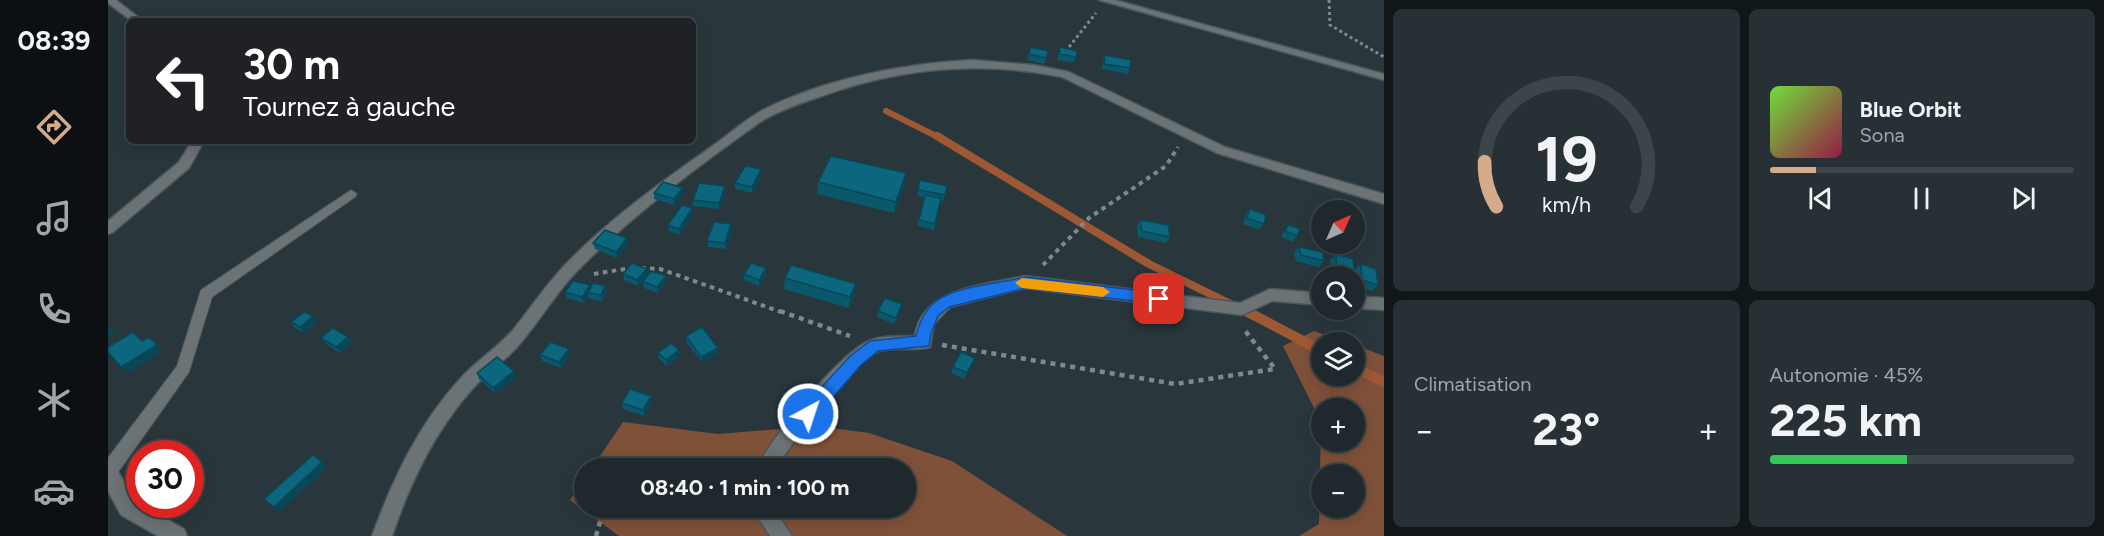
<!DOCTYPE html>
<html lang="fr">
<head>
<meta charset="utf-8">
<style>
	body { margin:0; font-family:Figtree,sans-serif; background:#273135; color:#f1f3f6; height:100vh; display:flex; flex-direction:column; font-size:22px; white-space:nowrap }
	* { box-sizing:border-box; margin:0 }
	p { font-size:20px; color:#a1a6aa }
	.icon { flex:none; width:33px; height:33px; fill:none; stroke:currentColor; stroke-width:2; stroke-linecap:round; stroke-linejoin:round }
	.map { position:relative; flex:1; overflow:hidden }
	.side { display:flex; flex-direction:column; gap:9px; padding:9px; background:#111719; width:720px }
	.side>* { flex:none }
	.banner { position:absolute; left:18px; top:18px; width:570px; height:126px; border-radius:9px; box-shadow:0 3px 15px #0003,0 0 0 2px #3c4549; background:#202124; color:#fff; overflow:hidden }
	.needle { width:39px; rotate:45deg }
	.controls { position:absolute; left:1203px; top:200px; display:grid; gap:12px }
	.controls a { display:grid; place-items:center; width:54px; height:54px; border-radius:50%; background:#1f292d; box-shadow:0 3px 15px #0003,0 0 0 2px #3c4549; font-size:30px }
	.speed { position:absolute; left:18px; top:440px; display:flex; gap:12px; font-size:30px; font-weight:700; text-align:center }
	.speed>* { display:grid; place-content:center; width:78px; height:78px; border-radius:50%; background:#1f292d; box-shadow:0 3px 15px #0003,0 0 0 2px #3c4549; line-height:1 }
	.speed .limit { border:9px solid #d22; background:#fff; color:#111 }
	.pin { position:absolute; display:grid; place-items:center; width:51px; height:51px; color:#fff; margin:-26px; border-radius:12px; box-shadow:0 3px 9px #0006 }
	.me { position:absolute; width:66px; margin:-33px; rotate:40deg; stroke-linejoin:round; filter:drop-shadow(0 0 4px #0008) }
	.turn { display:flex; align-items:center; gap:21px; height:126px; padding:0 18px; font-size:27px }
	.turn .icon { width:78px; height:78px; stroke-width:2.5 }
	.turn b { display:block; font-size:42px; line-height:51px }
	.big { font-size:45px; font-weight:700; line-height:1.1 }
	.side .card { flex:1; display:flex; flex-direction:column; justify-content:center; gap:9px; min-width:0; padding:0 21px; border-radius:9px; background:#273135 }
	.side .dial { align-items:center; gap:0 }
	.dial svg { height:156px; overflow:visible; fill:none; stroke:#3c4549; stroke-width:7; stroke-linecap:round; text-anchor:middle }
	.dial text { fill:#f1f3f6; stroke:none }
	.song { display:flex; align-items:center; gap:18px }
	.cover { width:72px; height:72px; border-radius:9px; background:linear-gradient(135deg,hsl(100 70% 55%),hsl(340 70% 35%)) }
	.played { height:6px; border-radius:3px; background:linear-gradient(90deg,#d6ab8b 15%,#3c4549 15%) }
	.keys { display:flex; justify-content:space-around; direction:ltr }
	.heat { display:flex; justify-content:space-between; align-items:center; font-size:33px; direction:ltr }
	.charge { height:9px; border-radius:4px; background:linear-gradient(90deg,#34c759 45%,#3c4549 0) }
	.side .tiles { flex:1; display:grid; gap:9px; grid-template-columns:repeat(2,1fr) }
	.trip { position:absolute; left:466px; top:458px; width:342px; height:60px; border-radius:30px; background:#1f292d; box-shadow:0 3px 15px #0003,0 0 0 2px #3c4549; font-weight:700; line-height:60px; text-align:center }
	main { display:flex; flex:1; min-height:0 }
	.menu { display:flex; flex-direction:column; width:108px; justify-content:space-around; align-items:center; background:#0c1012; color:#a1a6aa }
	.menu .icon { width:42px; height:42px }
	.menu .on { color:#d6ab8b }
	.menu b { font-size:27px; color:#f1f3f6 }
	.map>svg:first-child { display:block }
	.green { fill:#805139; fill-rule:evenodd }
	.lines { fill:none; stroke-linecap:round; stroke-linejoin:round }
	.stream-far2 { stroke:#9e5833; stroke-width:6 }
	.stream-far1 { stroke:#9e5833; stroke-width:8 }
	.stream { stroke:#9e5833; stroke-width:10 }
	.lane-casing { stroke:#48555a; stroke-width:2 }
	.street-casing { stroke:#48555a; stroke-width:3 }
	.path-far2 { stroke:#7d898d; stroke-width:3; stroke-dasharray:3 3; stroke-linecap:butt }
	.path-far1 { stroke:#7d898d; stroke-width:4; stroke-dasharray:4.5 4.5; stroke-linecap:butt }
	.path { stroke:#7d898d; stroke-width:4.5; stroke-dasharray:5 5; stroke-linecap:butt }
	.lane { fill:#6c7375; fill-rule:evenodd }
	.street { fill:#6c7375; fill-rule:evenodd }
	.wall { fill:#0a586c }
	.shaded-wall { fill:#084758 }
	.building { fill:#0c667e; stroke:#084758; stroke-width:1.5 }
	.route { fill:#1a73e8; stroke:#114b97; stroke-width:1.5 }
	.slow { fill:#f59e0b }
</style>
</head>
<body>
<main>
<nav class="menu">
<b>08:39</b>
<svg class="icon on" aria-label="directions" viewBox="0 0 24 24"><path d="M12 3l9 9-9 9-9-9zM9 14v-3h6M13 9l2 2-2 2"/></svg>
<svg class="icon" aria-label="music" viewBox="0 0 24 24"><path d="M9 18V5l10-2v13"/><circle cx="6" cy="18" r="3"/><circle cx="16" cy="16" r="3"/></svg>
<svg class="icon" aria-label="phone" viewBox="0 0 24 24"><path d="M5 4h4l2 5-3 2q2 4 5 5l2-3 5 2v4C11 20 4 13 5 4z"/></svg>
<svg class="icon" aria-label="climate" viewBox="0 0 24 24"><path d="M12 3v18M4 7l16 10M4 17L20 7"/></svg>
<svg class="icon" aria-label="car" viewBox="0 0 24 24"><path d="M5 17H2v-5l4-1 3-4h7l3 4 3 1v5h-3M9 17h6M6 11h13"/><circle cx="7" cy="17" r="2"/><circle cx="17" cy="17" r="2"/></svg>
</nav>
<div class="map">
<svg width="1276" height="536" viewBox="0 0 1276 536">
	<rect width="100%" height="100%" fill="#29373c"/>
	<!-- green -->
	<g class="green">
		<path d="M1206,331L1237,342H1214V375H1246L1247,345L1276,356V536H1191L1211,524L1213,422L1175,346ZM1214,408H1246V441H1214ZM1214,474H1246V507H1214Z"/>
		<path d="M515,422L610,434L709,426L761,433L844,461L959,536H511L462,500L477,478V507H798V468H484Z"/>
	</g>
	<g class="lines">
		<!-- stream-far2 -->
		<path class="stream-far2" d="M778,111L832,138"/>
		<!-- stream-far1 -->
		<path class="stream-far1" d="M829,136L1041,264L1141,313"/>
		<!-- stream -->
		<g class="stream">
			<path d="M1138,311L1214,351"/>
			<path d="M1246,367L1276,382"/>
		</g>
		<!-- lane casing -->
		<g class="lane-casing">
			<path id="lane" d="M243,190L249,194L247,197L104,297L81,372L6,478L0,480V458L69,366L93,290Z"/>
		</g>
		<!-- street casing -->
		<g class="street-casing">
			<g id="street">
				<path d="M0,0H8L35,21H24L0,3Z"/>
				<path d="M991,0H1007L1276,74V80Z"/>
				<path d="M865,60L926,65L961,72L1117,147L1276,194V204L1109,153L954,77C870,60 790,68 711,97C690,104 670,111 652,122C588,168 524,215 469,271C447,294 431,322 410,346C397,361 380,372 367,386C327,430 303,481 284,536H264C285,479 310,425 352,379C368,361 389,348 405,330C422,309 437,286 456,266C500,220 552,183 603,147C621,135 636,120 655,110C716,79 797,63 865,60Z"/>
				<path d="M84,141H96L81,168L5,232L0,234V221L71,162Z"/>
				<path d="M917,276L1132,303L1162,289L1214,293V305L1164,301L1134,315L917,288L842,307L826,324L822,347C806,352 787,346 771,351C747,359 683,444 668,468H649C662,439 732,353 761,341C775,335 792,337 807,336C813,287 879,285 917,276Z"/>
				<path d="M1246,296L1276,298V310L1246,308Z"/>
				<path d="M0,463L7,466L27,501L76,529L79,536H50L13,515L0,491Z"/>
				<path d="M643,507H665L684,536H662Z"/>
			</g>
		</g>
		<!-- path-far2 -->
		<g class="path-far2">
			<path d="M1221,0L1222,25L1276,57"/>
			<path d="M961,47L988,13"/>
		</g>
		<!-- path-far1 -->
		<g class="path-far1">
			<path d="M935,265L981,218L1058,166L1070,147"/>
			<path d="M533,268L552,269L676,313"/>
			<path d="M486,274L523,268"/>
		</g>
		<!-- path -->
		<g class="path">
			<path d="M672,311L742,336"/>
			<path d="M834,345L1067,384L1167,369L1135,328"/>
			<path d="M488,536L495,511L600,507"/>
		</g>
		<!-- lane -->
		<use href="#lane" class="lane"/>
		<!-- street -->
		<use href="#street" class="street"/>
	</g>
	<!-- wall -->
	<g class="wall">
		<path d="M923,47L940,51L936,64L919,60Z"/>
		<path d="M952,47L968,57L965,63L949,60Z"/>
		<path d="M997,55L1022,68L1020,74L994,69L995,61Z"/>
		<path d="M653,169V175L644,193L627,189V183Z"/>
		<path d="M798,173L796,185L786,213L709,194L710,182Z"/>
		<path d="M812,180L839,186L835,201H832L826,230L809,226L816,197L809,196Z"/>
		<path d="M617,192L611,209L585,206V200Z"/>
		<path d="M546,193L575,194L566,205L546,199Z"/>
		<path d="M1142,209L1156,224L1151,230L1135,224L1138,215Z"/>
		<path d="M584,214L572,235L561,231L560,225Z"/>
		<path d="M1032,220L1062,237L1058,243L1030,237L1029,226Z"/>
		<path d="M1180,225L1189,236L1184,242L1173,237L1176,231Z"/>
		<path d="M624,230L618,249L600,247L599,241Z"/>
		<path d="M485,243L520,244L509,258L487,249Z"/>
		<path d="M1191,247L1216,261L1211,267L1188,261L1186,253Z"/>
		<path d="M1228,254L1245,259L1247,281L1246,282V276H1224L1222,260Z"/>
		<path d="M1253,264L1270,285L1264,291L1249,286L1247,270Z"/>
		<path d="M515,274L540,275L558,282L550,293L536,288L535,282L538,278L530,286L516,280Z"/>
		<path d="M636,274H658L651,286L636,280Z"/>
		<path d="M677,278L746,295L741,308L676,289Z"/>
		<path d="M497,286L499,291L494,301L481,299L480,295L476,303L459,298L457,292Z"/>
		<path d="M793,310L786,324L769,317L770,311Z"/>
		<path d="M183,322H209L196,333L187,328Z"/>
		<path d="M578,336L610,348V354L594,362L578,342Z"/>
		<path d="M240,337L244,343L232,353L217,343L213,338Z"/>
		<path d="M571,350V356L559,366L551,359L550,353Z"/>
		<path d="M432,355H462L453,368L434,361Z"/>
		<path d="M867,358L856,379L843,373L845,367Z"/>
		<path d="M369,373L408,377L388,394L371,379Z"/>
		<path d="M544,401L536,416L515,409L514,403Z"/>
	</g>
	<!-- shaded-wall -->
	<g class="shaded-wall">
		<path d="M653,169V175L644,193V187Z"/>
		<path d="M798,173L796,185L786,213L788,202Z"/>
		<path d="M617,186V192L611,209V203Z"/>
		<path d="M575,188V194L566,205V199Z"/>
		<path d="M584,208V214L572,235L571,229Z"/>
		<path d="M623,224L624,230L618,249L617,243Z"/>
		<path d="M519,238L520,244L509,258L508,252Z"/>
		<path d="M658,268V274L651,286V280Z"/>
		<path d="M539,269L540,275L530,286L529,280Z"/>
		<path d="M558,276V282L550,293L549,287Z"/>
		<path d="M748,284L746,295L741,308L742,297Z"/>
		<path d="M482,285L483,291L480,293V295L476,303L474,297Z"/>
		<path d="M497,286L499,291L494,301L493,295Z"/>
		<path d="M794,304L793,310L786,324L788,318Z"/>
		<path d="M205,316L209,322L196,333L192,327Z"/>
		<path d="M0,327L7,334L0,338Z"/>
		<path d="M240,337L244,343L232,353L228,347Z"/>
		<path d="M49,345L55,351L20,373L13,367Z"/>
		<path d="M610,348V354L594,362L593,357Z"/>
		<path d="M461,349L462,355L453,368L451,362Z"/>
		<path d="M571,350V356L559,366L558,360Z"/>
		<path d="M406,371L408,377L388,394L385,388Z"/>
		<path d="M543,396L544,401L536,416L535,410Z"/>
		<path d="M214,462L219,468L171,512L166,507Z"/>
	</g>
	<!-- building -->
	<g class="building">
		<path d="M923,47L940,51L938,58L921,54Z"/>
		<path d="M952,47L969,51L968,57L951,54Z"/>
		<path d="M997,55L1023,60L1022,68L996,64Z"/>
		<path d="M723,156L798,173L788,202L710,182Z"/>
		<path d="M637,166L653,169L644,187L627,183Z"/>
		<path d="M812,180L839,186L837,195L810,190Z"/>
		<path d="M555,182L575,188L566,199L546,193Z"/>
		<path d="M591,183L617,186L611,203L585,200Z"/>
		<path d="M817,195L833,198L827,224L811,220Z"/>
		<path d="M574,205L584,208L571,229L560,225Z"/>
		<path d="M1142,209L1158,215L1156,224L1139,218Z"/>
		<path d="M1032,220L1060,225L1062,237L1034,231Z"/>
		<path d="M606,222L623,224L617,243L599,241Z"/>
		<path d="M1180,225L1192,229L1189,236L1177,231Z"/>
		<path d="M497,230L519,238L508,252L485,243Z"/>
		<path d="M1191,247L1215,252L1216,261L1193,255Z"/>
		<path d="M1228,254L1245,259L1247,281L1246,276H1229Z"/>
		<path d="M524,263L539,269L529,280L515,274Z"/>
		<path d="M643,263L658,268L651,280L636,274Z"/>
		<path d="M1253,264L1268,269L1270,285L1254,280Z"/>
		<path d="M683,265L748,284L742,297L677,278Z"/>
		<path d="M543,271L558,276L549,287L535,282Z"/>
		<path d="M465,281L482,285L474,297L457,292Z"/>
		<path d="M485,283L497,286L493,295L480,293Z"/>
		<path d="M777,298L794,304L788,318L770,311Z"/>
		<path d="M196,312L205,316L192,327L183,322Z"/>
		<path d="M594,327L610,348L593,357L578,336Z"/>
		<path d="M225,328L240,337L228,347L213,338Z"/>
		<path d="M25,332L34,341L41,337L49,345L13,367L0,352V347Z"/>
		<path d="M443,342L461,349L451,362L432,355Z"/>
		<path d="M563,343L571,350L558,360L550,353Z"/>
		<path d="M853,352L867,358L859,373L845,367Z"/>
		<path d="M389,357L406,371L385,388L369,373Z"/>
		<path d="M522,389L543,396L535,410L514,403Z"/>
		<path d="M205,455L214,462L166,507L156,499Z"/>
	</g>
	<!-- route -->
	<path class="route" d="M918,277L1051,293L1058,299L1051,304L918,288L841,307L830,316L823,334L821,346L770,351L753,365L706,419L700,421L694,419L692,414L694,409L742,356L762,341L808,336C811,323 818,308 830,300C850,286 893,283 918,277Z"/>
	<!-- slow -->
	<path class="slow" d="M914,278L995,287L1002,292L995,297L914,288L907,283Z"/>
</svg>
<div class="controls">
<a><svg class="needle" viewBox="-14 -14 28 28"><path d="M0-13l5 13h-10z" fill="#e53935"/><path d="M0 13l5-13h-10z" fill="#a1a6aa"/></svg></a>
<a><svg class="icon" aria-label="search" viewBox="0 0 24 24"><circle cx="10" cy="10" r="6"/><path d="M15 15l6 6"/></svg></a>
<a><svg class="icon" aria-label="layers" viewBox="0 0 24 24"><path d="M12 4l9 5-9 5-9-5zM3 14l9 5 9-5"/></svg></a>
<a>+</a>
<a>−</a>
</div>
<div class="speed"><div class="limit">30</div></div>
<div class="pin" style="left:1051px;top:299px;background:#d93025"><svg class="icon" aria-label="arrive" viewBox="0 0 24 24"><path d="M6 21V4h12l-3 4 3 4H6"/></svg></div>
<svg class="me" style="left:700px;top:414px" viewBox="-20 -20 40 40"><circle r="17" fill="#1a73e8" stroke="#fff" stroke-width="3"/><path d="M0-11L8 9 0 5-8 9z" fill="#fff"/></svg>
<div class="trip">08:40 · 1 min · 100 m</div>
<div class="banner">
<div class="turn"><svg class="icon" aria-label="left" viewBox="0 0 24 24"><path d="M17 20v-9H6M10 6l-5 5 5 5"/></svg><div><b>30 m</b>Tournez à gauche</div></div>
</div>
</div>
<section class="side">
<div class="tiles">
<div class="card dial"><svg viewBox="0 0 100 80">
<path d="M14 69A42 42 0 1 1 86 69"/>
<path d="M14 69A42 42 0 0 1 8 46" stroke="#d6ab8b"/>
<text x="50" y="56" font-size="32" font-weight="700">19</text>
<text x="50" y="72" font-size="11">km/h</text>
</svg></div>
<div class="card">
<div class="song"><i class="cover"></i><div><b>Blue Orbit</b><p>Sona</p></div></div>
<div class="played"></div>
<div class="keys"><svg class="icon" aria-label="previous" viewBox="0 0 24 24"><path d="M18 5L8 12l10 7zM5 5v14"/></svg><svg class="icon" aria-label="pause" viewBox="0 0 24 24"><path d="M8 5v14M16 5v14"/></svg><svg class="icon" aria-label="next" viewBox="0 0 24 24"><path d="M6 5l10 7-10 7zM19 5v14"/></svg></div>
</div>
<div class="card"><p>Climatisation</p>
<div class="heat"><a>−</a><b class="big">23°</b><a>+</a></div>
</div>
<div class="card"><p>Autonomie · 45%</p><b class="big">225 km</b><div class="charge"></div></div>
</div>
</section>
</main>
</body>
</html>
